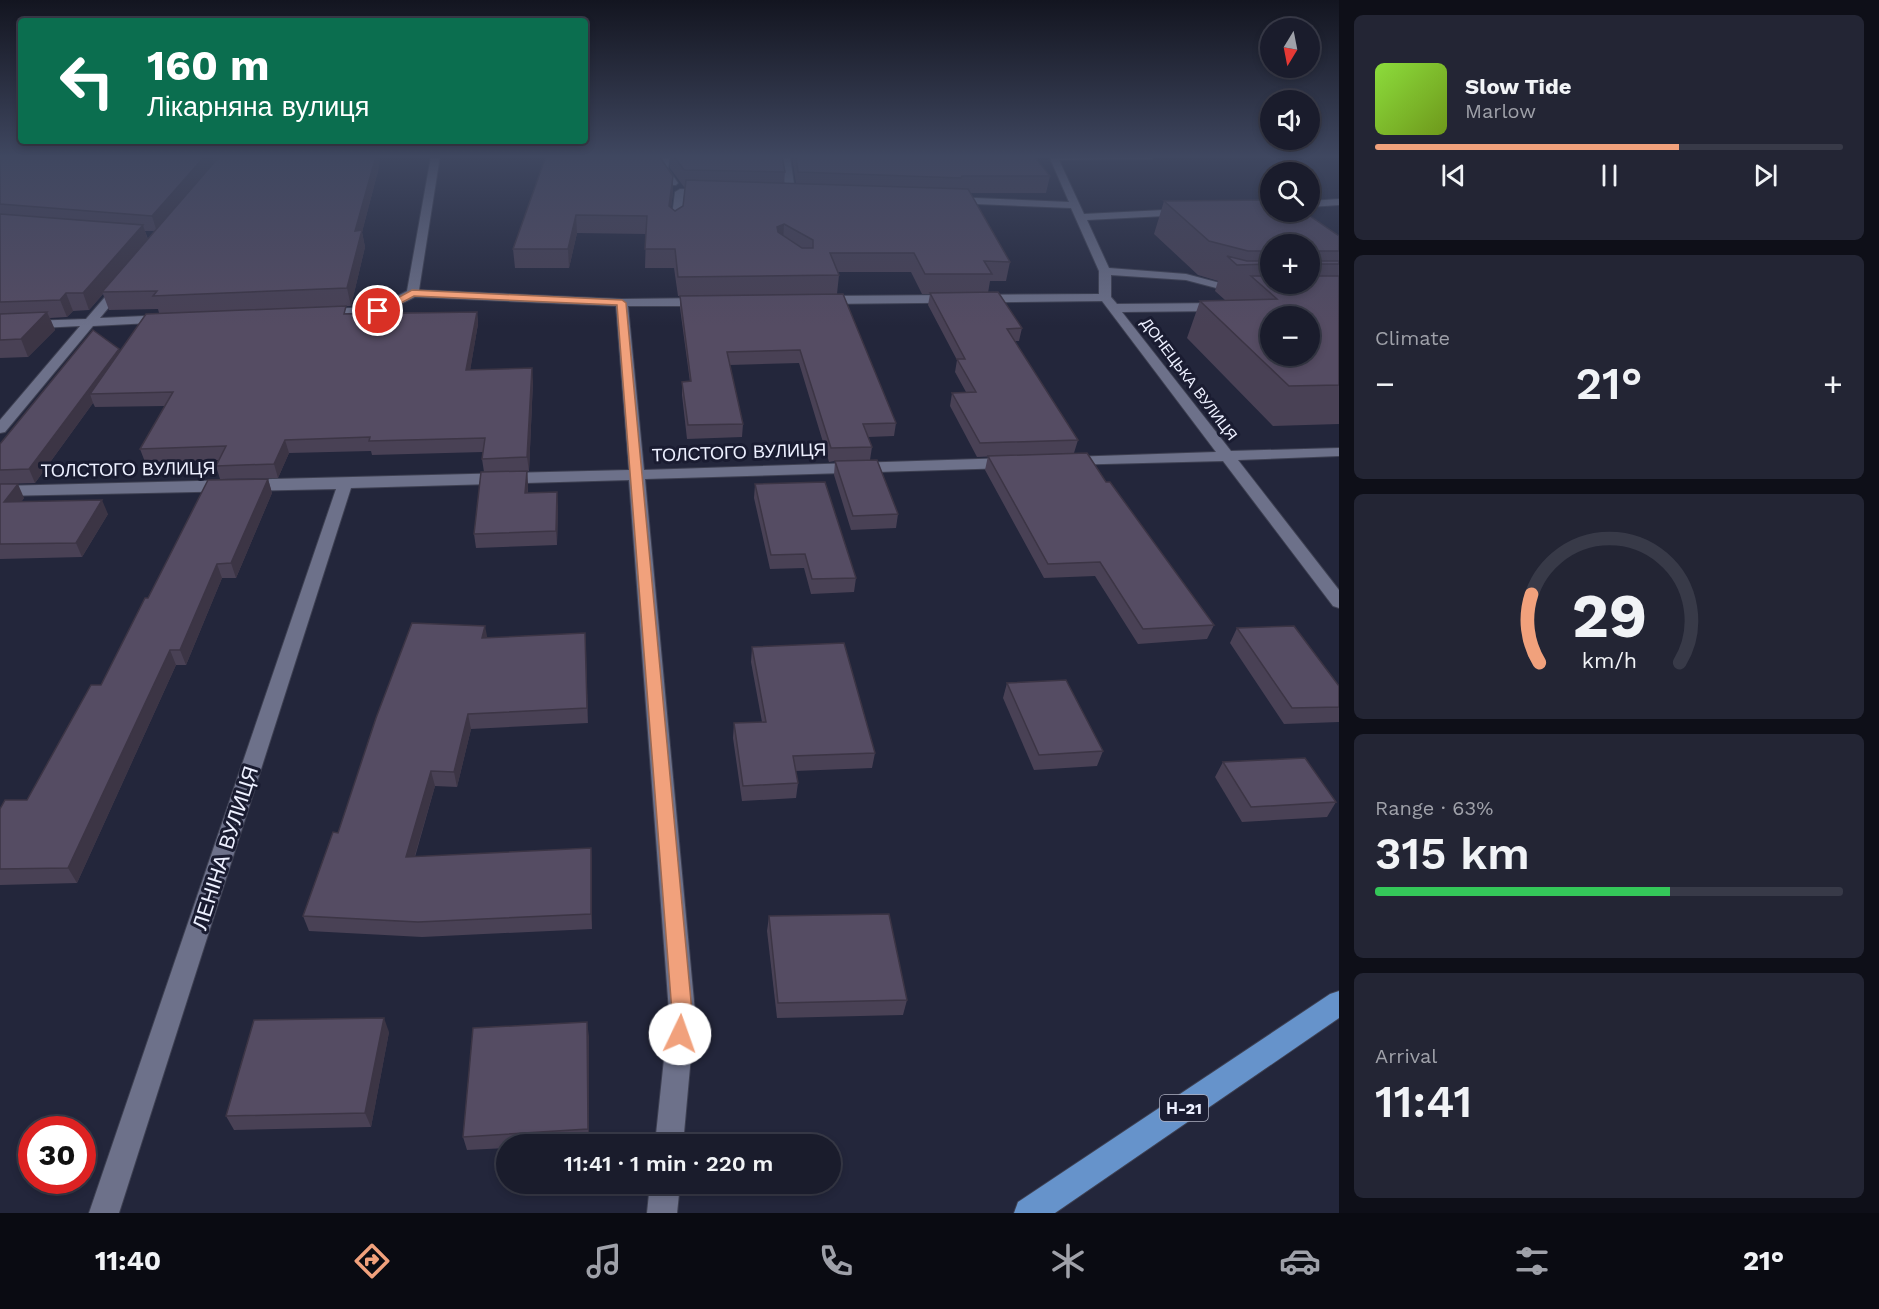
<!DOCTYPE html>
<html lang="en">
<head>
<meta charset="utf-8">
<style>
	body { margin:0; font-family:"Work Sans",sans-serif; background:#232534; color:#f1f3f6; height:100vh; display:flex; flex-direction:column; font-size:22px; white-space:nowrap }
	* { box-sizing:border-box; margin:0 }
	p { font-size:20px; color:#9fa1a9 }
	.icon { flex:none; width:33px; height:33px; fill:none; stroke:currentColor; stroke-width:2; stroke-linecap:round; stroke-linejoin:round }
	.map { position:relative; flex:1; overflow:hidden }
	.panel { display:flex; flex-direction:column; gap:15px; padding:15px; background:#0e0f18; width:540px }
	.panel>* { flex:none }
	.hud { position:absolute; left:18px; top:18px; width:570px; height:126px; border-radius:6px; box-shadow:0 3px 9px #0003,0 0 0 2px #383a48; background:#0b6e4f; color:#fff; overflow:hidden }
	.needle { width:39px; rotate:190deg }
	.tools { position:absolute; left:1260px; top:18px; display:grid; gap:12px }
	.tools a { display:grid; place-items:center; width:60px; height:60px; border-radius:50%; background:#1a1c2c; box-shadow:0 3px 9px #0003,0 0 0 2px #383a48; font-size:30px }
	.speed { position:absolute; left:18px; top:1116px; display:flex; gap:12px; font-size:30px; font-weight:700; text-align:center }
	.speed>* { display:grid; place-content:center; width:78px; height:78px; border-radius:50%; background:#1a1c2c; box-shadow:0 3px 9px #0003,0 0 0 2px #383a48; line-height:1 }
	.speed .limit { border:9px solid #d22; background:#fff; color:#111 }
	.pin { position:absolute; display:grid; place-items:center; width:51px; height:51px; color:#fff; margin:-26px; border:3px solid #fff; border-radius:50%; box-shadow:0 2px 6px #0007 }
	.me { position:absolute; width:66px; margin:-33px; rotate:3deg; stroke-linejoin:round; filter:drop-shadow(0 0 4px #0008) }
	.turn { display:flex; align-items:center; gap:21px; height:126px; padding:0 30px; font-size:27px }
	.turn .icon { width:78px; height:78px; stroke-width:2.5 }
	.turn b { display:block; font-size:42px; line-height:51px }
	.big { font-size:45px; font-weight:600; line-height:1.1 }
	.panel .widget { flex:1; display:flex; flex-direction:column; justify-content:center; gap:9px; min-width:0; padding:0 21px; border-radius:9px; background:#232534 }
	.panel .dial { align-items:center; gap:0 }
	.dial svg { height:156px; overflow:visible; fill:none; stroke:#383a48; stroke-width:7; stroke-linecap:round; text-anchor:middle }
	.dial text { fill:#f1f3f6; stroke:none }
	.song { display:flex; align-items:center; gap:18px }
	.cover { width:72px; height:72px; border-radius:9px; background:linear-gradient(135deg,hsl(90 70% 55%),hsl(80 70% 35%)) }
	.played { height:6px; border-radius:3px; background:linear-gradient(90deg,#f1a17c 65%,#383a48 65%) }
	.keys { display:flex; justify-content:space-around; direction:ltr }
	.heat { display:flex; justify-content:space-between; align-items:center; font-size:33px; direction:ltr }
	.charge { height:9px; border-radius:4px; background:linear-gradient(90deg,#34c759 63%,#383a48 0) }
	.trip { position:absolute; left:496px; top:1134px; width:345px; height:60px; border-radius:30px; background:#1a1c2c; box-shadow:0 3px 9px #0003,0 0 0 2px #383a48; font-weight:600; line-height:60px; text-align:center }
	.dock { display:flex; height:96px; justify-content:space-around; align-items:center; background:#0a0b12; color:#9fa1a9 }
	.dock .icon { width:42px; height:42px }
	.dock .current { color:#f1a17c }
	.dock b { font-size:27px; color:#f1f3f6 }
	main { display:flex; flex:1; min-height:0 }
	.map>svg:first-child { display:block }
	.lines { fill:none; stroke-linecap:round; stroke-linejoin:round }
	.minor-casing { stroke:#3e4052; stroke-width:2 }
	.major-casing { stroke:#3e4052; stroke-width:2 }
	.minor { fill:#6d718a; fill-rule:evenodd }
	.major { fill:#6693cb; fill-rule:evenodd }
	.wall { fill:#494155; fill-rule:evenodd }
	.shaded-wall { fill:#3c3545 }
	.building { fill:#554c63; stroke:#3c3545; stroke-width:1.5; fill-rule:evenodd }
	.route { fill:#f1a17c; stroke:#9d6951; stroke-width:1.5 }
	.labels { text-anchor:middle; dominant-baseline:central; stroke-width:6; stroke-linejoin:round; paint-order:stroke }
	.far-street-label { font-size:15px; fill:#edf0ff; stroke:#1a1c31 }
	.shield { fill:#1a1c31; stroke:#aeb0c1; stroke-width:1.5 }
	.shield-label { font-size:16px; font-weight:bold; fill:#edf0ff }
	.street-label { font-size:18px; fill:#edf0ff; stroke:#1a1c31 }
	.near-street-label { font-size:21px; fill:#edf0ff; stroke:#1a1c31 }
</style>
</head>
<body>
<main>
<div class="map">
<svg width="1339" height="1213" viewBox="0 0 1339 1213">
	<rect width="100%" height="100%" fill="#23263b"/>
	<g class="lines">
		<!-- minor casing -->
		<g class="minor-casing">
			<g id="minor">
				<path d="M431,156H440L419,290L622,299L704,298L710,302L704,306H628L644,470L1009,458L1017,463L1009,468L645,479L695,1012L683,1144H655L669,1012L629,480L351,488L119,1213H89L336,489L0,496V486L629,470L616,306L415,297L378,315L323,317L317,313L323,309L376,307L407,291Z"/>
				<path d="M661,156H670L668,169L678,183L676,185H670L658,169Z"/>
				<path d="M781,156H790L795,191L808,193V197H791L786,194Z"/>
				<path d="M1049,156H1155L1151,159L1059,160L1084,214L1184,209L1189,212L1184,215L1087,220L1109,268L1186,274L1243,289L1245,291L1239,294L1186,280L1111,275V297L1117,304L1220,303L1226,307L1220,311L1122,312L1231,451L1339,448V456L1238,460L1339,590V608L1333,606L1223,461L1064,465L1061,462L1069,457L1216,452L1102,301L822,304L816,300L822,296L1099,294V271L1071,208L952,203L947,200L952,197L1069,202Z"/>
				<path d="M680,189L708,190L713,193L708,196L684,195L681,224L676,227L671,224L675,192Z"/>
				<path d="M1339,199V205L1310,207V201Z"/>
				<path d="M122,281L128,284L100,318L166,315L172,319L170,322L93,326L5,432L0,433V420L80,326L0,330V322L86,319L118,282Z"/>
				<path d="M650,1184H680L677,1213H647Z"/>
			</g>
		</g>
		<!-- major casing -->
		<g class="major-casing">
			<path id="major" d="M1339,991V1018L1055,1213H1014L1018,1202L1330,994Z"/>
		</g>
		<!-- minor -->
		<use href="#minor" class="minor"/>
		<!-- major -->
		<use href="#major" class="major"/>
	</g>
	<!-- wall -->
	<g class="wall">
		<path d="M0,156H380L378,171L362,232L365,247L351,306L170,313H347L477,312L478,324L470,370L533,381L529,471H527L528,485V493L558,506L557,545L476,548L474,534L484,472L482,459L483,452L372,455L371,451L289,453L278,478L220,479L216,466L218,460L145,462L140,449L165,406L95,407L93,403L35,483L0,484V444L119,349L120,352L159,313L158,309L109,310L103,294L89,310L73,311L67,317L50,318L55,330L28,357L0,358ZM145,231H155L148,239Z"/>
		<path d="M546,156H660V158L673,193L671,208L675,211L683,206L685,187H684L670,168V156H782L785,172L784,183L796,184L792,156H1034L1050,176L1046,193H970L1010,262L1006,281H990L988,293L1022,328L1019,341H1014L1078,440L1074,453L977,457L950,406L952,393L966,392L955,372L957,360L928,305L930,294H922L911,272H838L839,275L837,294L896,423L894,436L868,437L872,447L870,460L898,514L896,528L851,530L834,475L835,461L829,462L799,363L730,365L743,424L742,437L687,439L682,395V382H690L680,308V296H678L674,268H645L646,234L577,233L569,268H515L513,249Z"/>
		<path d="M1164,201L1339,236V424L1273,426L1187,338L1200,301L1225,300L1215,291L1218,281L1198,275L1154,234ZM1270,244H1310V284H1270Z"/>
		<path d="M988,456L1106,482L1214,625L1207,639L1138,644L1095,576L1044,578L985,470Z"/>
		<path d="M268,479L272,493L236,578H222L186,665H176L77,883L0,885V809L27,800L101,685L148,598Z"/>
		<path d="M0,484L24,498L21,502L108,514L82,557L0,559Z"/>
		<path d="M755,484L856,578L854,592L811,594L804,568L770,569L754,498Z"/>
		<path d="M1237,628L1339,686V722L1284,724L1230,643Z"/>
		<path d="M585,633L588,723L471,729L457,787L435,786L415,857L591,848L592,863V929L422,937L309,931L303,916L338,833L487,638Z"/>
		<path d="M752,647L875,753L872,768L795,771L798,783L796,798L742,801L733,738L734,723L762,722L751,662Z"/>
		<path d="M1007,683L1103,751L1097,766L1034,770L1003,698Z"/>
		<path d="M1223,762L1336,802L1327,817L1242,822L1215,777Z"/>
		<path d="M769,916L907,1000L903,1015L777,1018L767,931Z"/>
		<path d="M389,1032L371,1127L234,1130L226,1116Z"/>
		<path d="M589,1036V1143L565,1144H507V1148L467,1150L463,1137Z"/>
	</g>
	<!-- shaded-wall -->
	<g class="shaded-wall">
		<path d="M205,156H212L214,165L157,232L152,216Z"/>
		<path d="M376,156H380L378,171L362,232L365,247L351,306L347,288L355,231Z"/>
		<path d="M673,176V193L669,224V206Z"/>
		<path d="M576,215L577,233L569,268L568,249Z"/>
		<path d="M784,224L783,242L776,245L777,227Z"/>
		<path d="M143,225L148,241L102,292L103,294L89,310L83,293Z"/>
		<path d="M66,293L73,311L67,317L60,300Z"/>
		<path d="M47,312L55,330L28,357L21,339Z"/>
		<path d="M477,312L478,324L468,383L466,370Z"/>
		<path d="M119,349L123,362L90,394L93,403L35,483L29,469Z"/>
		<path d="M532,368L533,381L529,471L527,457Z"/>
		<path d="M285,440L289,453L278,478L274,464Z"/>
		<path d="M527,471L528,485L527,507L525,493Z"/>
		<path d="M268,479L272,493L236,578L231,563Z"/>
		<path d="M18,484L24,498L11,516L4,502Z"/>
		<path d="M557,492L558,506L557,545L556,531Z"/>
		<path d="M102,500L108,514L82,557L76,543Z"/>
		<path d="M217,564L222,578L186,665L180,650Z"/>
		<path d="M485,626L488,641L482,638Z"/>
		<path d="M585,633L586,647L588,723L587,708Z"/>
		<path d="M170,650L176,665L77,883L68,868Z"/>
		<path d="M468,714L471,729L457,787L454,772Z"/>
		<path d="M431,771L435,786L410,872L406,857Z"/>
		<path d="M591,848L592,863V929L591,914Z"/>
		<path d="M384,1018L389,1032L371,1127L365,1113Z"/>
		<path d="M587,1022L589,1036V1143L588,1129Z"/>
	</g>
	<!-- building -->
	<g class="building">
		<path d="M0,156H205L152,216L0,204Z"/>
		<path d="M218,156H376L355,231L362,230L347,288L153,296L157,291L102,292L218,158Z"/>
		<path d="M546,156H659L673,176L669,206L675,211L683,206L686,180L968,189L1010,262L984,261L992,274H925L914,253H830L839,275L678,277L675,249H645L647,216L576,215L568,249H513ZM784,224L813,240V248H802L778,232L777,227Z"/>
		<path d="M674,156H782L785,172L684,170Z"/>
		<path d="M796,156H1034L1050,176H962L961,178L798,172Z"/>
		<path d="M1270,200V212H1304L1339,236V251H1310V244H1270V251H1248L1209,241L1164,201Z"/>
		<path d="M0,214L143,225L83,293H66L60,300L0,302Z"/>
		<path d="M1227,256L1247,261H1270V264L1237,265Z"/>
		<rect x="1310" y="261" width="29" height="3"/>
		<path d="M1251,276H1270V284H1310V276H1339V385L1289,386L1200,301L1277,299ZM1270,316H1310V356H1270Z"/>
		<path d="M998,292L1022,328L1007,329L1078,440L980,443L952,393L976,392L957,359H965L930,293Z"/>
		<path d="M843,294L896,423L863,424L872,447L831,448L800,350L727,352L743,424L688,425L682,382L691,381L680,296Z"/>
		<path d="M346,306L344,314L477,312L466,370L532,368L527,457L482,459L485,438L369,441L370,437L285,440L274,464L216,466L226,446L140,449L173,392L90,394L146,314Z"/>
		<path d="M47,312L21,339L0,340V314Z"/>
		<path d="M93,330L119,349L29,469L0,470V444Z"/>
		<path d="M1087,453L1106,482H1110L1214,625L1143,629L1100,562L1048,564L988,456Z"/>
		<path d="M877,460L898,514L853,516L835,461Z"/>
		<path d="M527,471L525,493L557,492L556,531L474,534L481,472Z"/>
		<path d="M268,479L231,563L217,564L180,650H170L68,868L0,869V809L5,800H27L91,685H101L145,598H148L208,480Z"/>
		<path d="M825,482L856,578L812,579L805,554L771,555L755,484Z"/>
		<path d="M0,484H18L4,502L102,500L76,543L0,544Z"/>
		<path d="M412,623L485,626L482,638L585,633L587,708L468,714L454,772L431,771L406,857L591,848V914L418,922L303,916L333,832L338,833L376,718Z"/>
		<path d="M1294,626L1339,686V707L1292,708L1237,628Z"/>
		<path d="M844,643L875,753L793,756L798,783L743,786L734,723L766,722L752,647Z"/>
		<path d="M1066,680L1103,751L1039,755L1007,683Z"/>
		<path d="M1305,758L1336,802L1251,807L1223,762Z"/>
		<path d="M889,914L907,1000L778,1003L769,916Z"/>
		<path d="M384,1018L365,1113L226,1116L254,1020Z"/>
		<path d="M587,1022L588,1129L463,1137L473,1028Z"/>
	</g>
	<!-- sky -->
	<linearGradient id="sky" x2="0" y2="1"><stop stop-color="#131520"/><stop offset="0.48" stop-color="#3f4760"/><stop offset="1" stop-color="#3f4760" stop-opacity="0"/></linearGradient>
	<rect width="1339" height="326" fill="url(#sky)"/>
	<!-- route -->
	<path class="route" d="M412,290L622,300L626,303L692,1012L687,1041L680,1044L673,1041L670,1034L672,1012L617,305L414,296L382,313L374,311Z"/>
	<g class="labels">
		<!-- far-street labels -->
		<g class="far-street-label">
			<text transform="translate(1189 379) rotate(53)">ДОНЕЦЬКА ВУЛИЦЯ</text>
		</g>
		<!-- shield labels -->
		<rect class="shield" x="1160" y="1095" width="48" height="26" rx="4.5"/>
		<g class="shield-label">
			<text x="1184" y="1108">Н-21</text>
		</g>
		<!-- street labels -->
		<g class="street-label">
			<text transform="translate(739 452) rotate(-2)">ТОЛСТОГО ВУЛИЦЯ</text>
			<text transform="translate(128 469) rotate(-1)">ТОЛСТОГО ВУЛИЦЯ</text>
		</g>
		<!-- near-street labels -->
		<g class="near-street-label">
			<text transform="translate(225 848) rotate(-72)">ЛЕНІНА ВУЛИЦЯ</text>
		</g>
	</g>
</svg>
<div class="tools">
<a><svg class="needle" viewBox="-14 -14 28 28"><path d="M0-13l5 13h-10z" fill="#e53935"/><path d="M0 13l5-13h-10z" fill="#9fa1a9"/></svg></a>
<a><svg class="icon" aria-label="sound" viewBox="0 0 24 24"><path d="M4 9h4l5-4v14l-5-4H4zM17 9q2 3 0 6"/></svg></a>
<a><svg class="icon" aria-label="search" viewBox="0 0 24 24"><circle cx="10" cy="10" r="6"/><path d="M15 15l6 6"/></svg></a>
<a>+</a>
<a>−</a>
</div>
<div class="speed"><div class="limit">30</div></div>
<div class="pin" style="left:378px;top:311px;background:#d93025"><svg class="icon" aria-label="arrive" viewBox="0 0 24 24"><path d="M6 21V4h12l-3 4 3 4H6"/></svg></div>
<svg class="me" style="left:680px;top:1034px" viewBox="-20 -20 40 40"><circle r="19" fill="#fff"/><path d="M0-13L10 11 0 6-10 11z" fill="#f1a17c"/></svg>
<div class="trip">11:41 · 1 min · 220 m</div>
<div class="hud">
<div class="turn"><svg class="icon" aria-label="left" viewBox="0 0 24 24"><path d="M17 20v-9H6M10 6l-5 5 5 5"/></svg><div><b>160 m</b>Лікарняна вулиця</div></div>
</div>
</div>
<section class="panel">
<div class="widget">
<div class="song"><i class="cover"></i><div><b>Slow Tide</b><p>Marlow</p></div></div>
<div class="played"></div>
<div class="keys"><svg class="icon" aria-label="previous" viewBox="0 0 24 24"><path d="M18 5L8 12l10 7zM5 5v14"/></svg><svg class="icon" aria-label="pause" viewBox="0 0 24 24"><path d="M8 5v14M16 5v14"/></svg><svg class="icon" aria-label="next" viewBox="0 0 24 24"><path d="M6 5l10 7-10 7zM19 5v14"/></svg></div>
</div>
<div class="widget"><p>Climate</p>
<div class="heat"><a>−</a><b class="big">21°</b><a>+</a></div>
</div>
<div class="widget dial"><svg viewBox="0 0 100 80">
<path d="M14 69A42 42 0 1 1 86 69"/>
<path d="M14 69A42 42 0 0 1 10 34" stroke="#f1a17c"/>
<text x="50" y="56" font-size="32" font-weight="700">29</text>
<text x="50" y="72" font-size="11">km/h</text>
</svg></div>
<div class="widget"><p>Range · 63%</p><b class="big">315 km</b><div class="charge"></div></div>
<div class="widget"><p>Arrival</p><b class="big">11:41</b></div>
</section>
</main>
<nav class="dock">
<b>11:40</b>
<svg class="icon current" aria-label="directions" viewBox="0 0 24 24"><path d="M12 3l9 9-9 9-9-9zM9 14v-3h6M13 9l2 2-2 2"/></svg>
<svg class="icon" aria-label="music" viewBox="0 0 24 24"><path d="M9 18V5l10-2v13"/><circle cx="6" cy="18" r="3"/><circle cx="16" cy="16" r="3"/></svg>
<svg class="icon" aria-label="phone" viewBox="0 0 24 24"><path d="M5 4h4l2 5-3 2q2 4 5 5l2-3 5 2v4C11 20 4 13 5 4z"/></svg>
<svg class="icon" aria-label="climate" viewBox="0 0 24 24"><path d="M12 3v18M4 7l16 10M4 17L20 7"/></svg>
<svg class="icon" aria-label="car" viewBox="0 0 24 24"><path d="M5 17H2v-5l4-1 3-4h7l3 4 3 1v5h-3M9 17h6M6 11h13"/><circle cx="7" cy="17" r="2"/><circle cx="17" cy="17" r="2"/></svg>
<svg class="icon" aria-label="filters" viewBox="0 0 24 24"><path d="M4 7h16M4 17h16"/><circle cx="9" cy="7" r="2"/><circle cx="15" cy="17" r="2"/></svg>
<b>21°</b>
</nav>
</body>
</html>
